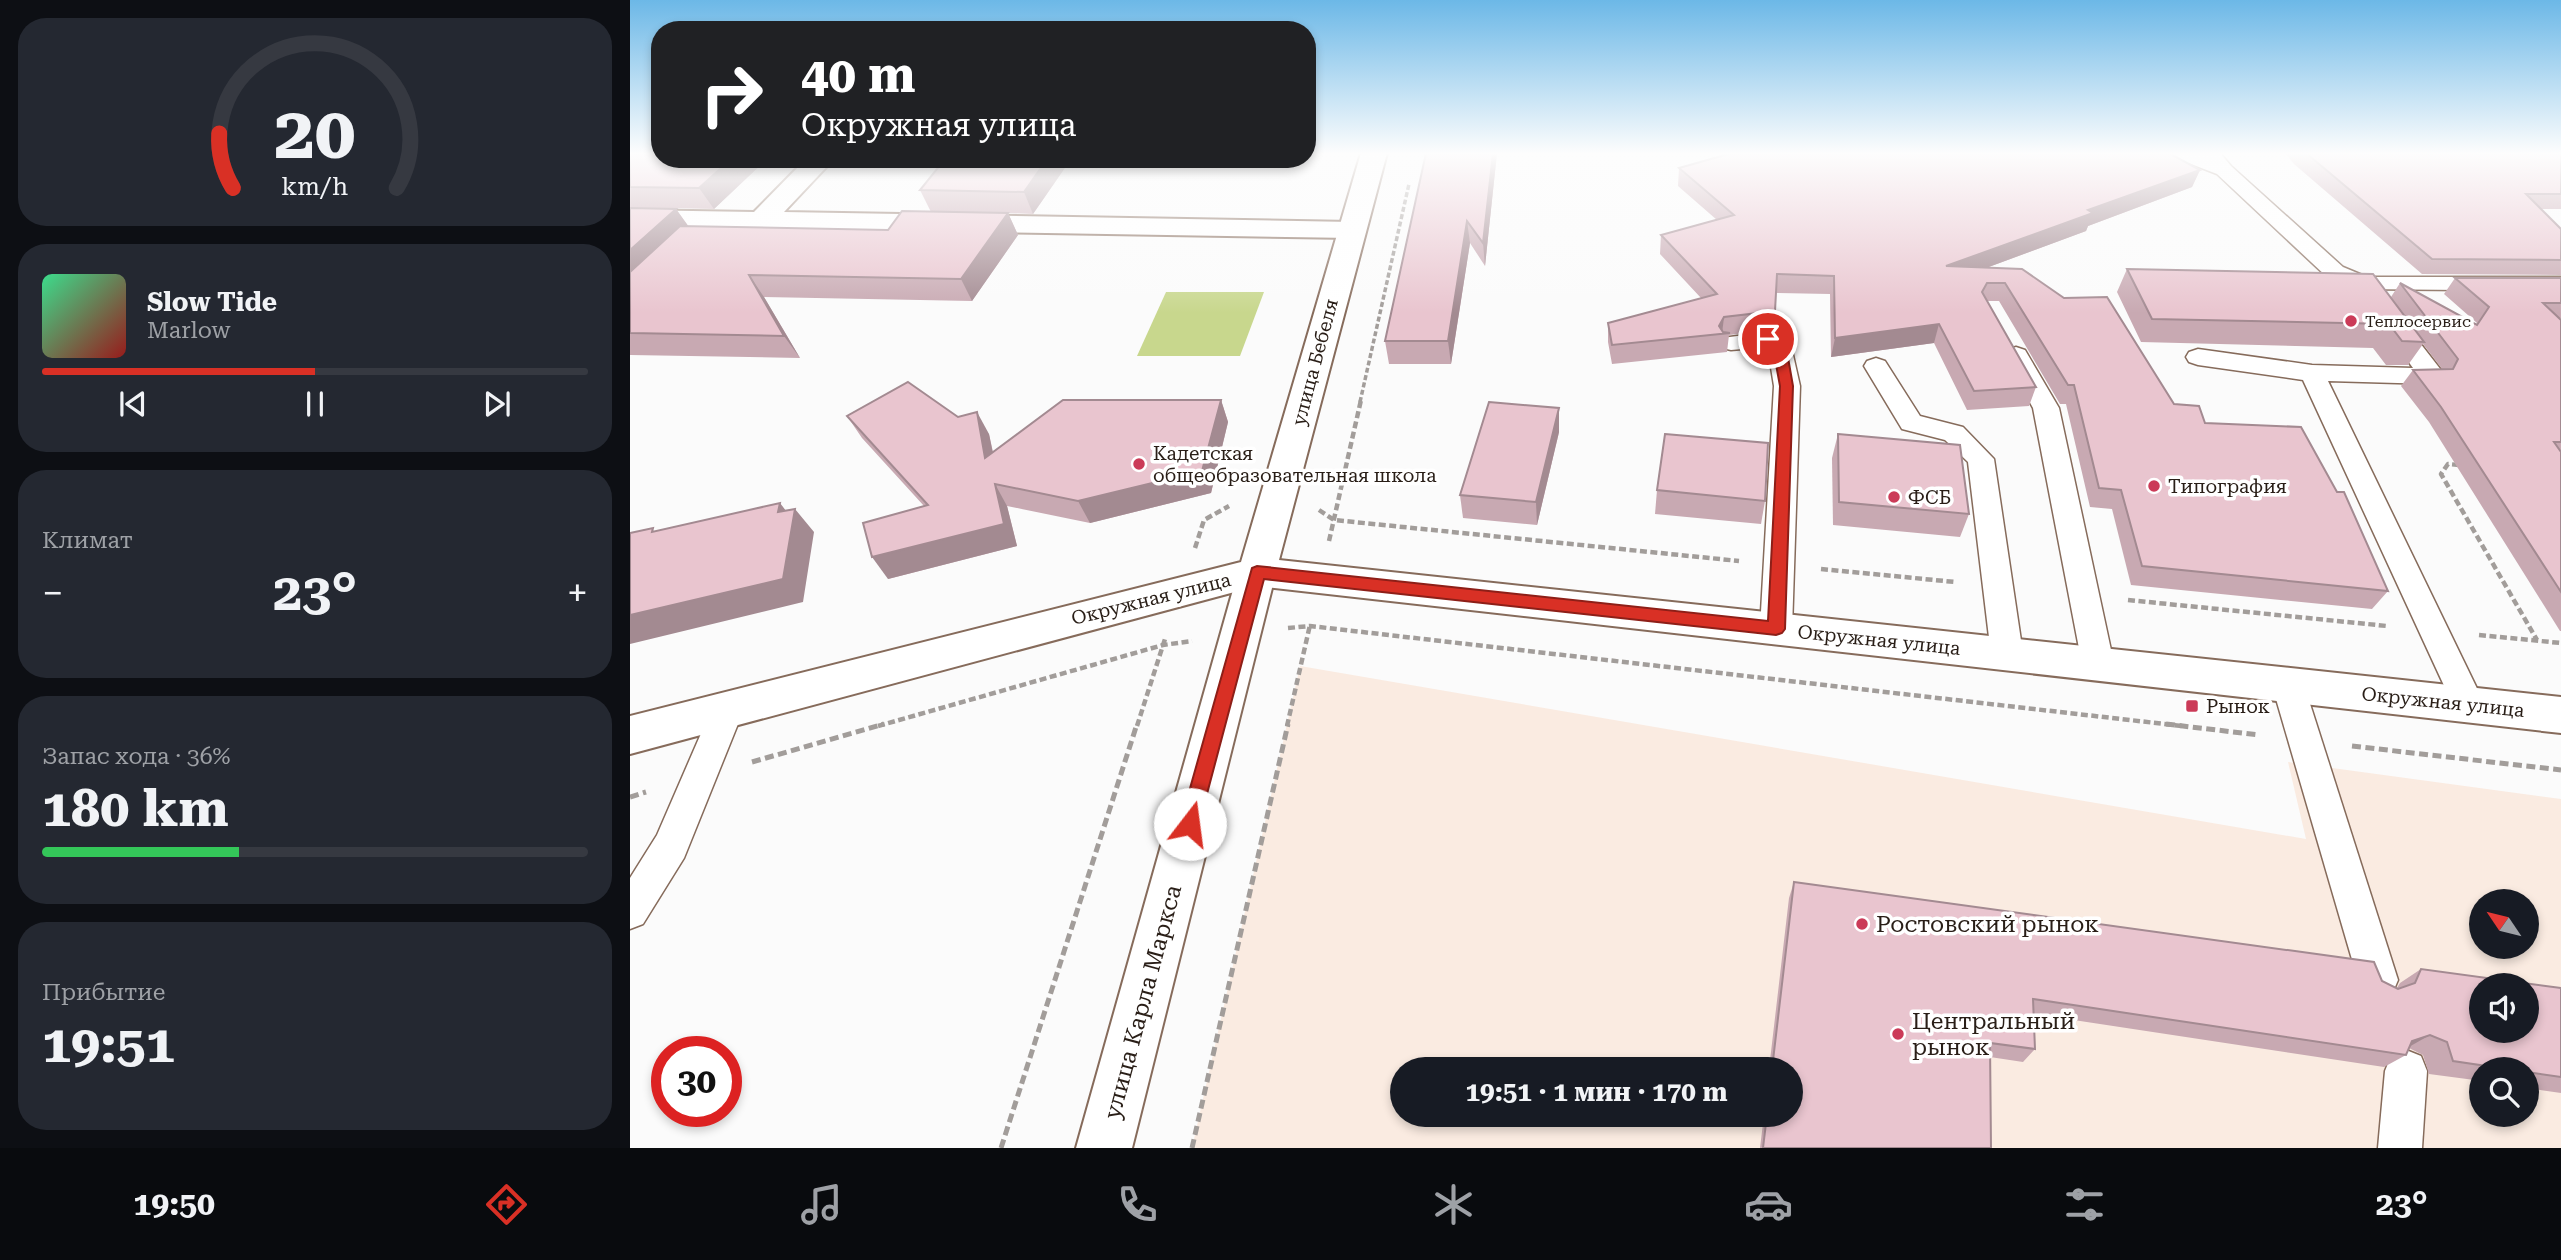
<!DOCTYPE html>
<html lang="ru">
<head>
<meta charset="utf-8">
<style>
	body { margin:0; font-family:"Roboto Serif",serif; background:#242831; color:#f1f3f6; height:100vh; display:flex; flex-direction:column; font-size:26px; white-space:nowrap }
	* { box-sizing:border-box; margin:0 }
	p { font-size:23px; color:#9ea1a6 }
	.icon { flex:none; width:38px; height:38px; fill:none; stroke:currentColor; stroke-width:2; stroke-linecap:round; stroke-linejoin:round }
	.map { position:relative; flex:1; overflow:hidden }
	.side { display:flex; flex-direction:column; gap:18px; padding:18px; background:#0d0f14; width:630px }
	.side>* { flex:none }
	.guide { position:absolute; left:21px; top:21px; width:665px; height:147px; border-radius:28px; box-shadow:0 4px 10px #0003; background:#202124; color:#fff; overflow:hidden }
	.needle { width:46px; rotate:305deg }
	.controls { position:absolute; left:1839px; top:889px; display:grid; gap:14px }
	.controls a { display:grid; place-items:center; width:70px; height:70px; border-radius:50%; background:#171b24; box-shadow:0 4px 10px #0003; font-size:35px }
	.speed { position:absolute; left:21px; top:1036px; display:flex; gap:14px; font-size:35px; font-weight:700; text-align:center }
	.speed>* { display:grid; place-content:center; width:91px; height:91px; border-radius:50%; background:#171b24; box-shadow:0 4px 10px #0003; line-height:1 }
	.speed .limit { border:10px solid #d22; background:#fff; color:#111 }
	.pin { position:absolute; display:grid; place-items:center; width:60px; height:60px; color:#fff; margin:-30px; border:4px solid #fff; border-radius:50%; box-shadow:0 2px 7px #0007 }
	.me { position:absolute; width:77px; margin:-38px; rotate:15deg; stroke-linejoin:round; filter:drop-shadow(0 0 5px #0008) }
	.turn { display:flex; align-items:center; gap:24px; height:147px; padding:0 35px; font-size:32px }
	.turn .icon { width:91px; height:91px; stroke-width:2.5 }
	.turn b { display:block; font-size:49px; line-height:60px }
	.big { font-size:52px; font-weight:700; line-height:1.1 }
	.side .widget { flex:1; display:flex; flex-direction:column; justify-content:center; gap:10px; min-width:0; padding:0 24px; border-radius:28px; background:#242831 }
	.side .dial { align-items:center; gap:0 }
	.dial svg { height:182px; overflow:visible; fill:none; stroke:#363941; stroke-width:7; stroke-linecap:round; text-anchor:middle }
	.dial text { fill:#f1f3f6; stroke:none }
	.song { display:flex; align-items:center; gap:21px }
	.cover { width:84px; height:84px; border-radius:10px; background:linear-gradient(135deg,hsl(150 70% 55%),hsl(0 70% 35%)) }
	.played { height:7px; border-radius:4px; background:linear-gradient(90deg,#d93025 50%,#363941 50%) }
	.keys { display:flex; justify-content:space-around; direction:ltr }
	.heat { display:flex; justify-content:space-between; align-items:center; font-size:38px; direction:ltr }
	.charge { height:10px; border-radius:5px; background:linear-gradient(90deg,#34c759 36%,#363941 0) }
	.trip { position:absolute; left:760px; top:1057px; width:413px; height:70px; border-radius:35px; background:#171b24; box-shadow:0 4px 10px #0003; font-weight:700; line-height:70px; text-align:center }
	.tabs { display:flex; height:112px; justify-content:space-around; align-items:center; background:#090b0e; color:#9ea1a6 }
	.tabs .icon { width:49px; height:49px }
	.tabs .selected { color:#d93025 }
	.tabs b { font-size:32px; color:#f1f3f6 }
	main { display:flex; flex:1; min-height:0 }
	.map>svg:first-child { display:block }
	.built { fill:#faebe1; fill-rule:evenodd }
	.green { fill:#c8d78d }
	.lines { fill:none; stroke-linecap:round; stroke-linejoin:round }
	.lane-casing { stroke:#866b5b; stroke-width:3 }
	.street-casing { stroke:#866b5b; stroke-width:4 }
	.secondary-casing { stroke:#866b5b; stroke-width:4 }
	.path-far2 { stroke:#a29d9a; stroke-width:3.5; stroke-dasharray:5 2.5; stroke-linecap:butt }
	.path-far1 { stroke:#a29d9a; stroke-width:4.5; stroke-dasharray:7 3.5; stroke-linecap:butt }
	.path { stroke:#a29d9a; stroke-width:5; stroke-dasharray:9 4.5; stroke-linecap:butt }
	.lane { fill:#fff; fill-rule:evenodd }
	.street { fill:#fff; fill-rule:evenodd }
	.secondary { fill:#fff; fill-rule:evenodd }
	.wall { fill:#c8a9b2 }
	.shaded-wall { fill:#a38a91 }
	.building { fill:#e9c5cf; stroke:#a38a91; stroke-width:2; fill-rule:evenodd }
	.route { fill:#d93025; stroke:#8d1f18; stroke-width:2 }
	.poi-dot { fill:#cb3b58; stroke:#fff; stroke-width:2.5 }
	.labels { text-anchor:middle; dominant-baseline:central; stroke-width:7; stroke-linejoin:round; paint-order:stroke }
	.far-poi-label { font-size:16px; fill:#291e17; stroke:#fff; text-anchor:start }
	.street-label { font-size:19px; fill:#291e17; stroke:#fff }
	.poi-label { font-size:19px; fill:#291e17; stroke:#fff; text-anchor:start }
	.near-poi-label { font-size:23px; fill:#291e17; stroke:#fff; text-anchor:start }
	.near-street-label { font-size:23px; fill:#291e17; stroke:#fff }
</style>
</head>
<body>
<main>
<section class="side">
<div class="widget dial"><svg viewBox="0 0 100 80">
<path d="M14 69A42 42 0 1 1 86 69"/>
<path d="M14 69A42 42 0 0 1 8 45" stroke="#d93025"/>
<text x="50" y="56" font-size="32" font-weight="700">20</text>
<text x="50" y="72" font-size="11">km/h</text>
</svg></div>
<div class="widget">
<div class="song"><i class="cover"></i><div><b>Slow Tide</b><p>Marlow</p></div></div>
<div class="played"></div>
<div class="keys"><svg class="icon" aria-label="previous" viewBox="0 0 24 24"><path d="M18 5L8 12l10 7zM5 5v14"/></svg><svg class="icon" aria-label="pause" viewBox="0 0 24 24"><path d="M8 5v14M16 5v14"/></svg><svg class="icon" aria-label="next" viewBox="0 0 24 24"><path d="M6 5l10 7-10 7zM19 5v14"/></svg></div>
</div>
<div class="widget"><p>Климат</p>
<div class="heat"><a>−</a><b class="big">23°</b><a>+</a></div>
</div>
<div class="widget"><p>Запас хода · 36%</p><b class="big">180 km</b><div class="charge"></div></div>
<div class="widget"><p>Прибытие</p><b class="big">19:51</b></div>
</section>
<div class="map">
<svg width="1931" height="1148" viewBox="0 0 1931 1148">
	<rect width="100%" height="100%" fill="#fbfbfb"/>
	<!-- built -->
	<path class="built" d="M670,666L1676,839L1658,762L1931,799V1148H562ZM1852,901H1897V947H1852ZM1852,985H1897V1031H1852ZM772,1069H1160V1115H772ZM1852,1069H1897V1115H1852Z"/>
	<!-- green -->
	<path class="green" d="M536,292H634L610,356H507Z"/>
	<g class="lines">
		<!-- lane casing -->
		<g class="lane-casing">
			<g id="lane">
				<path d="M1540,153H1590L1601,166L1713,267L1737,277H1931V291L1726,289L1697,277L1587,174L1543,157Z"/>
				<path d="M1761,314L1769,316L1811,370L1814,376L1811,382L1802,384L1698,381L1855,705L1851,715L1839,719L1827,715L1823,705L1673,380L1568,365L1559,362L1556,357L1559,352L1568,349L1682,365L1783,368L1749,321L1753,316Z"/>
				<path d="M1138,332L1147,334L1161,346L1170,386L1162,629L1157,638L1146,641L1135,638L1130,629L1144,386L1138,349L1134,347L1101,350L1092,348L1089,343L1092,338Z"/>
				<path d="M1386,347L1395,350L1429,408L1484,664L1479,673L1468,677L1457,673L1452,664L1403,408L1374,355L1377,350Z"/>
				<path d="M1246,358L1255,361L1290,416L1333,427L1364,459L1393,654L1388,663L1377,667L1366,663L1361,654L1338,462L1315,440L1272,429L1234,366L1237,361Z"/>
				<path d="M1658,672L1669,676L1674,685L1768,980L1762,994L1748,1000L1734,994L1728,980L1642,685L1647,676Z"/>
				<path d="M98,695L110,699L114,709L54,858L13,924L0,929V878L27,835L86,699Z"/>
				<path d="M1776,1050L1791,1056L1797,1071L1792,1148H1748L1755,1071L1761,1056Z"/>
			</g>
		</g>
		<!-- street casing -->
		<g class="street-casing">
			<g id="street">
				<path d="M176,159H204L154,212L722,222L732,224L736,230L732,236L722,238L0,226V210L124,212Z"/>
				<path d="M627,558L641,562L646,572L502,1148H446L608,572L613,562Z"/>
			</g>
		</g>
		<!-- secondary casing -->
		<g class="secondary-casing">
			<path id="secondary" d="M731,153H757L649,560L1931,697V733L627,586L0,754V716L611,562Z"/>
		</g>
		<!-- path-far2 -->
		<path class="path-far2" d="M730,402L779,184"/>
		<!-- path-far1 -->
		<g class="path-far1">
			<path d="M1829,465L1818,464L1811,474L1907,640"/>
			<path d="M689,510L704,520L1109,561"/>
			<path d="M699,541L731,400"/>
			<path d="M565,548L574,520L599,506"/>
			<path d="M1191,569L1325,582"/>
			<path d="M1498,600L1757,626"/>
			<path d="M658,628L680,626L1552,726"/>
			<path d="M1849,635L1931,643"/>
			<path d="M248,726L533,645L562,641"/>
			<path d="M507,726L535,639"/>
			<path d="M657,726L680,625"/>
		</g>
		<!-- path -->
		<g class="path">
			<path d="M1536,724L1629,735"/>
			<path d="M1722,746L1931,770"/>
			<path d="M122,762L254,724"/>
			<path d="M0,797L16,792"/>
			<path d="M371,1148L507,724"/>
			<path d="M562,1148L658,724"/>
		</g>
		<!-- lane -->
		<use href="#lane" class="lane"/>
		<!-- street -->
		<use href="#street" class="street"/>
		<!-- secondary -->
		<use href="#secondary" class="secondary"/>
	</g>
	<!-- wall -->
	<g class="wall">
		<path d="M0,153L137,159L84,209L40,208L46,209L59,227L258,230L301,212L290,190L315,159H441L403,214L378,213L388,235L342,301L134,297L170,358L0,355Z"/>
		<path d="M796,153H867L855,266L840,243L821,364H759L755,341Z"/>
		<path d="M1655,153H1931V209H1911L1931,229V275L1792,274L1664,164Z"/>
		<path d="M1049,168L1570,170L1562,187L1458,226L1456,231L1356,268L1544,404L1575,423L1758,591L1742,609L1501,585L1482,509L1460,507L1436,404H1430L1369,301H1357L1406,387L1399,406L1337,410L1304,343L1201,357L1200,294L1146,293L1142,330L1099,335L1097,352L982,364L978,342V323L1071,298L1030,254L1031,235L1087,220L1048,186Z"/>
		<path d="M1497,269L1761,297L1770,283L1846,324L1847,323L1814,294L1825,278H1931V318H1929L1931,320V631H1930L1799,422L1771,386L1783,370L1812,369L1793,344L1778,365H1756L1743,348L1511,342L1487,292Z"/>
		<path d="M591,400L598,422L581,493L460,523L377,506L387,546L258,579L294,506L232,438L217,416L328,417L359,434L363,452Z"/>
		<path d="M929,408V432L907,525L833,518L830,495Z"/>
		<path d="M1208,434L1339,514L1330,537L1203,525L1202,458Z"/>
		<path d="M1027,490L1135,501L1131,524L1025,514Z"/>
		<path d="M1164,882L1752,981L1767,988L1770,983L1791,969L1931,988V1093L1897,1088V1069H1852V1081L1799,1074L1793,1055L1779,1048L1776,1055L1754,1067L1404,1014L1405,1049L1393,1062L1360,1057L1361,1148H1130L1134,1115H1160V1069H1139L1159,898Z"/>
	</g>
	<!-- shaded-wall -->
	<g class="shaded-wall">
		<path d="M863,153H867L855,266L853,243Z"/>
		<path d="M101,159H137L84,209L69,188Z"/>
		<path d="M417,159H441L403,214L394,192Z"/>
		<path d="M1570,170L1562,187L1458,226L1456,231L1310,285L1316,266L1458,210Z"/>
		<path d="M46,209L61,230L0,273V250Z"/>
		<path d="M378,213L388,235L342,301L331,279Z"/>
		<path d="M837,221L840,243L821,364L818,341Z"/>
		<path d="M119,275L134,297L170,358L154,336Z"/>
		<path d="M1094,317L1092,334L1089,326Z"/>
		<path d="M1309,324L1304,343L1201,357L1205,338Z"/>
		<path d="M591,400L598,422L581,493L460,523L448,501Z"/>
		<path d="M929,408V432L907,525L906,502Z"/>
		<path d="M347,412L359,434L368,479L355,458Z"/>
		<path d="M365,484L377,506L387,546L258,579L242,557Z"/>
		<path d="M150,503L163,520L165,509L184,532L173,602L0,644V615L148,512Z"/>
		<path d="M1800,1035L1777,1048L1760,1054L1782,1041Z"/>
	</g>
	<!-- building -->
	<g class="building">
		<path d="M0,153H30V159H101L69,188L0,187Z"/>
		<path d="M796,153H863L853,243L837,221L818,341H755Z"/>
		<path d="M1102,153H1539L1570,170L1458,210L1463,213L1316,266L1392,269L1434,298L1477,297L1544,404L1569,406L1575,423L1671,427L1707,492H1714L1758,591L1512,566L1491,490L1469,488L1444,385H1438L1375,283H1357L1352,292L1406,387L1344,391L1309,324L1205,338L1204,276L1147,274L1145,311L1094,317L1089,326L1093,332L1100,333L982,345L978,323L1087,294L1031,235L1104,215L1049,168Z"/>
		<path d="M1676,153H1931V194H1896L1931,229V260L1802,259Z"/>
		<path d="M315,159H417L394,192L290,190Z"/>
		<path d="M0,208L46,209L0,250Z"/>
		<path d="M272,211L378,213L331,279L119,275L154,336L0,333V272L50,226L258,230Z"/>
		<path d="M1497,269L1743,274L1794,342L1772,341L1759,324L1522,319Z"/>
		<path d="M1825,278H1931V303H1913L1931,320V442H1924L1931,452V592L1811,407L1783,370L1823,369L1828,359L1770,283L1847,325L1859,307Z"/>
		<path d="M278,382L328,417L347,412L355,458L433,400H591L572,471L448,501L365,484L374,524L242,557L233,523L298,505L217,416Z"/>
		<path d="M859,402L929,408L906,502L830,495Z"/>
		<path d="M1035,434L1138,443L1135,501L1027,490Z"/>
		<path d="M1208,434L1330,445L1339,514L1209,502Z"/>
		<path d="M150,503L148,512L165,509L153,579L0,615V533L23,528L22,532Z"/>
		<path d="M1164,882L1744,962L1752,981L1768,989L1785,983L1791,969L1931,988V1077L1897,1072V1069H1877L1823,1061L1817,1042L1800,1035L1782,1041L1776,1055L1403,999L1405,1049L1360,1043L1361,1148H1133L1137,1115H1160V1069H1142ZM1852,985H1897V1031H1852Z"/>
	</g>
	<!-- sky -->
	<linearGradient id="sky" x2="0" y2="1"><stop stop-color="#6cb8e7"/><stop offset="0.49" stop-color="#fdfdfd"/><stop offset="1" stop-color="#fdfdfd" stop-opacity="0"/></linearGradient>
	<rect width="1931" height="313" fill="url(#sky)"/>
	<!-- route -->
	<path class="route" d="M1138,335L1156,346L1163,386L1155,629L1152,633L1146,635L634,579L569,824L567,830L560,832L553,830L550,824L622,568L627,566L1138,621L1150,386L1143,348L1132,339Z"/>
	<!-- markers -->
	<g class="poi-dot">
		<circle cx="1721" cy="321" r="7"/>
		<circle cx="509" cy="464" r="7"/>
		<circle cx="1524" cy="486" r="7"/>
		<circle cx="1264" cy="497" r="7"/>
		<rect x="1555" y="699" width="14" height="14" rx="3.5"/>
		<circle cx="1232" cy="924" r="7"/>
		<circle cx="1268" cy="1034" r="7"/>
	</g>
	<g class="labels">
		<!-- far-poi labels -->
		<g class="far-poi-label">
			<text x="1735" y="321">Теплосервис</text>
		</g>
		<!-- street labels -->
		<g class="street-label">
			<text transform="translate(685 362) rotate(-75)">улица Бебеля</text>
			<text transform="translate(521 599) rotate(-14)">Окружная улица</text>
			<text transform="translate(1249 640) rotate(6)">Окружная улица</text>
			<text transform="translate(1813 702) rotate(6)">Окружная улица</text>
		</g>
		<!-- poi labels -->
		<g class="poi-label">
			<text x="523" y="453">Кадетская<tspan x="523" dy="22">общеобразовательная школа</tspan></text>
			<text x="1538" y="486">Типография</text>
			<text x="1278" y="497">ФСБ</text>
			<text x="1576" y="706">Рынок</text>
		</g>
		<!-- near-poi labels -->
		<g class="near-poi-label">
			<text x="1246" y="924">Ростовский рынок</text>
			<text x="1282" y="1021">Центральный<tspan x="1282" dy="26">рынок</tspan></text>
		</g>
		<!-- near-street labels -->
		<g class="near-street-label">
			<text transform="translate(513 1002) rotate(-75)">улица Карла Маркса</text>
		</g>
	</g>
</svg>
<div class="controls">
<a><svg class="needle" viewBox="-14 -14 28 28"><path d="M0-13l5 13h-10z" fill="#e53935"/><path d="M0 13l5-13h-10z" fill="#9ea1a6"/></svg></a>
<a><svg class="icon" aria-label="sound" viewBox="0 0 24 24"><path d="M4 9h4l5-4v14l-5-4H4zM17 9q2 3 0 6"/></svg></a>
<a><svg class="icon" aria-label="search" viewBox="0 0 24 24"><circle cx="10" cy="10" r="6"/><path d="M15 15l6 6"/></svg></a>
</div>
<div class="speed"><div class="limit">30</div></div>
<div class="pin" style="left:1138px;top:339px;background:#d93025"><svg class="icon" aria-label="arrive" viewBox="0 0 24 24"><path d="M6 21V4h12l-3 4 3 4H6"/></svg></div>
<svg class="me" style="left:560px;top:824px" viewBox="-20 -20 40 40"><circle r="19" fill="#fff"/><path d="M0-13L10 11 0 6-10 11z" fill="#d93025"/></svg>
<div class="trip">19:51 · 1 мин · 170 m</div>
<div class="guide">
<div class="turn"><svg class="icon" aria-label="right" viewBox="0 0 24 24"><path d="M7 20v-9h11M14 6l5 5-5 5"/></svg><div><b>40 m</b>Окружная улица</div></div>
</div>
</div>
</main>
<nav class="tabs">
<b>19:50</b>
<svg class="icon selected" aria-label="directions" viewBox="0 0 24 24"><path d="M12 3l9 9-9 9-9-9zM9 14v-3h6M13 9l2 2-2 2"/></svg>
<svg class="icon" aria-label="music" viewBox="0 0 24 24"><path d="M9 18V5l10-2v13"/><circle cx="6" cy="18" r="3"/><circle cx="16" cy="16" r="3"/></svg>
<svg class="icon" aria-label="phone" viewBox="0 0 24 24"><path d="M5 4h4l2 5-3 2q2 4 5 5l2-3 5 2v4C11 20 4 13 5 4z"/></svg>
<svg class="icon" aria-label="climate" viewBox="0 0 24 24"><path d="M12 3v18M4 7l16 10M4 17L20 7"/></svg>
<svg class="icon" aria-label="car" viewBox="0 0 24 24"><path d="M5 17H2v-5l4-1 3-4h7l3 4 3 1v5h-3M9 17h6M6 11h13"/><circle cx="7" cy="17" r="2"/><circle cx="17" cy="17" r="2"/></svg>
<svg class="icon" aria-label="filters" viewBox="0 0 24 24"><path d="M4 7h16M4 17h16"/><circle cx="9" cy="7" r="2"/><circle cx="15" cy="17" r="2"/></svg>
<b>23°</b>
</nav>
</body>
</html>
